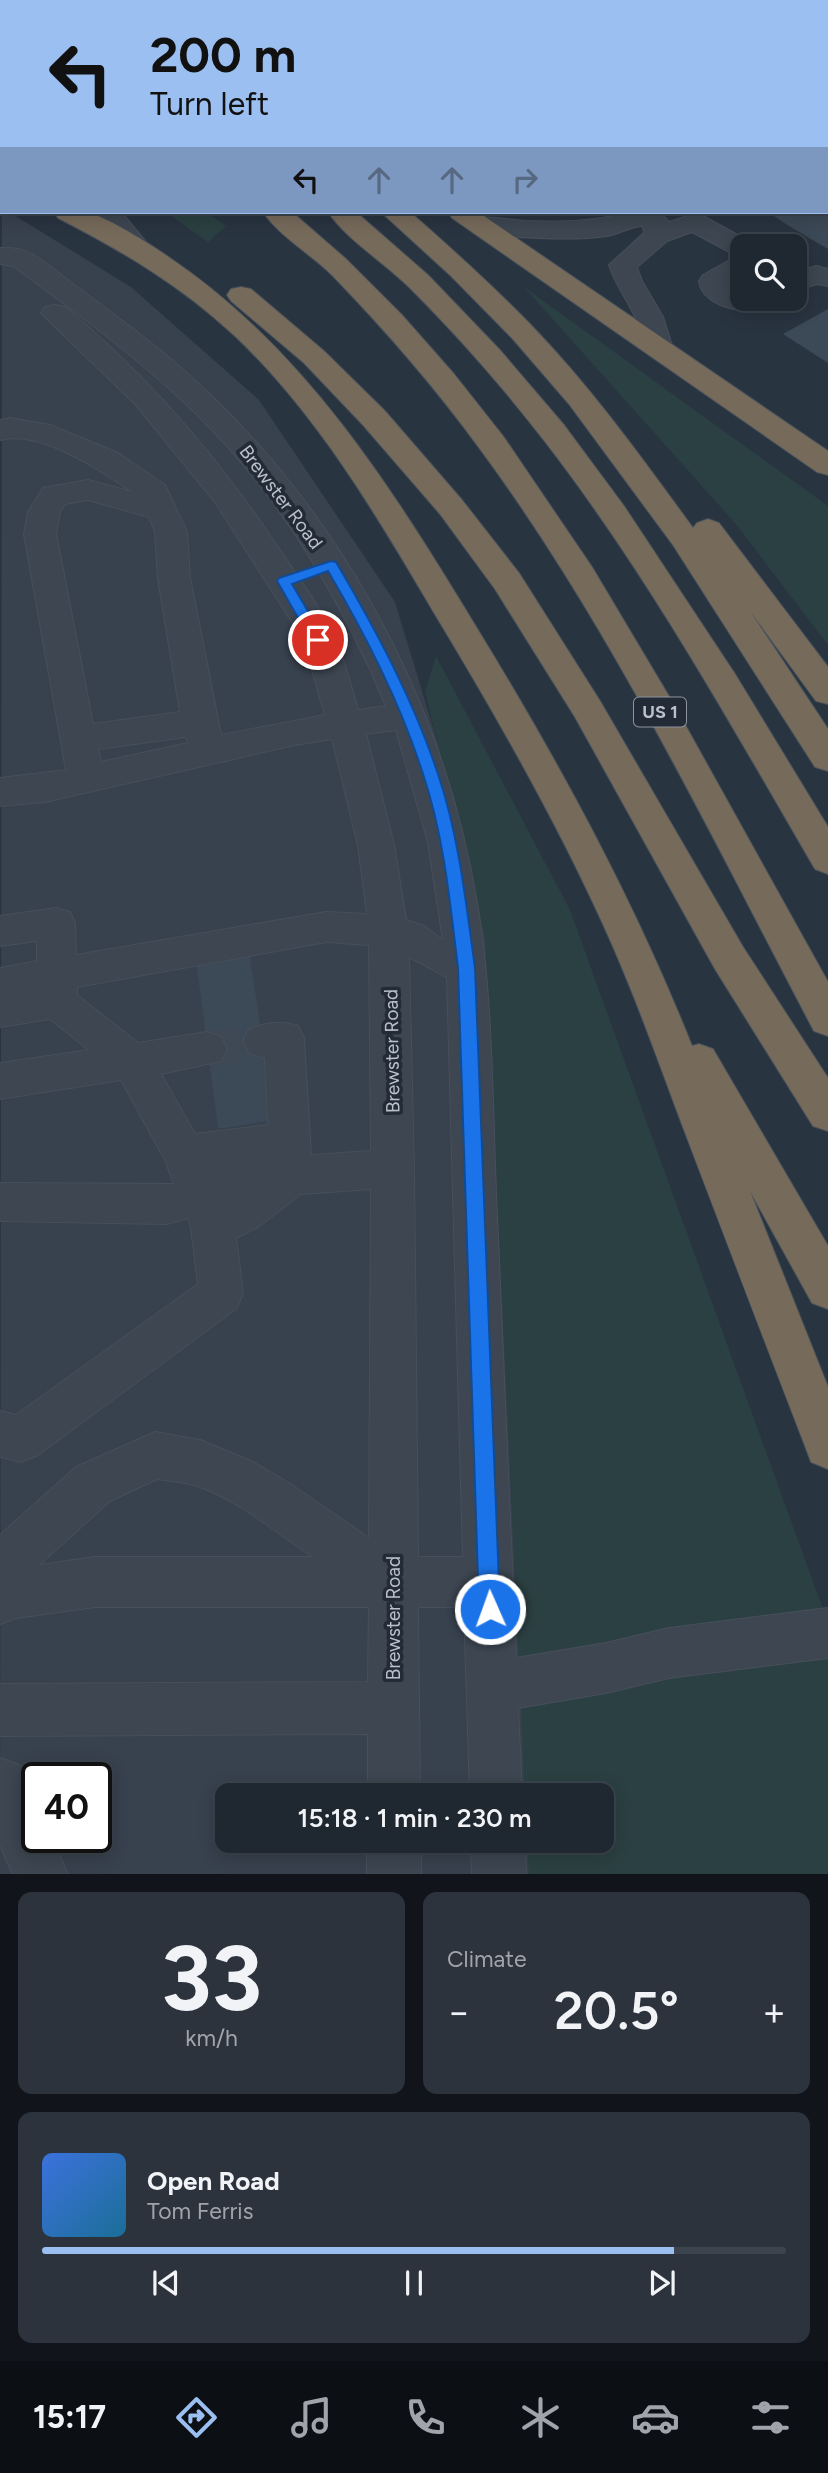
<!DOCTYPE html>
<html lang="en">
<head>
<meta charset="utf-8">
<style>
	body { margin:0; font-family:Figtree,sans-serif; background:#2c333d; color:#f1f3f6; height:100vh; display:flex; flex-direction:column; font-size:26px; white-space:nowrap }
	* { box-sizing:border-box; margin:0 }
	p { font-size:23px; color:#a1a5ab }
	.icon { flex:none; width:38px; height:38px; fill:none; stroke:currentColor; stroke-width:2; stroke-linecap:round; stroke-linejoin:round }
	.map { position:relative; height:1874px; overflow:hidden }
	.details { display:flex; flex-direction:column; gap:18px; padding:18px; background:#11151b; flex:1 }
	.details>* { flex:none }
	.banner { position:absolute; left:0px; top:0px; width:830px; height:214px; box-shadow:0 4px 18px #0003,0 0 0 2px #3c444d; background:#9bbff0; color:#111; overflow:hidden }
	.buttons { position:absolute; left:730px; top:234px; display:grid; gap:14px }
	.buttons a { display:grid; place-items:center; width:77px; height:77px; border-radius:14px; background:#1f2731; box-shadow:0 4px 18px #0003,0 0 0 2px #3c444d; font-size:35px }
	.speed { position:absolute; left:21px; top:1762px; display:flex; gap:14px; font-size:35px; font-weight:700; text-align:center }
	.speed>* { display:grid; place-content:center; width:91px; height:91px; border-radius:50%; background:#1f2731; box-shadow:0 4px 18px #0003,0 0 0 2px #3c444d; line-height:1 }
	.speed .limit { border:4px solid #111; border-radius:10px; background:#fff; color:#111 }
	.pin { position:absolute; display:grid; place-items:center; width:60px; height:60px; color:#fff; margin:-30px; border:4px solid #fff; border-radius:50%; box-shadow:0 2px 7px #0007 }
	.me { position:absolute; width:77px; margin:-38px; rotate:358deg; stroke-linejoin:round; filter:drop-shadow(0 0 5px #0008) }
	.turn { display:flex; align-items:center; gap:24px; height:147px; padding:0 35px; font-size:32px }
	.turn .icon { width:91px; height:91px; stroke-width:2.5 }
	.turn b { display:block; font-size:49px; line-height:60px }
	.lanes { display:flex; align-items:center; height:66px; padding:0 35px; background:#0003; justify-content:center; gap:35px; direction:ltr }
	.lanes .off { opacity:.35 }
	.big { font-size:52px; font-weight:600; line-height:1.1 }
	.details .tile { flex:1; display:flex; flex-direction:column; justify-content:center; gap:10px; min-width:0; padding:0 24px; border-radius:14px; background:#2c333d }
	.details .dial { align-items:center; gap:0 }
	.dial b { font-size:91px; line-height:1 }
	.song { display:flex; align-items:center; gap:21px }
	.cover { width:84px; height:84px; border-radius:10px; background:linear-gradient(135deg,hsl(220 70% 55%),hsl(200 70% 35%)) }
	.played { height:7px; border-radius:4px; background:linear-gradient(90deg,#9bbff0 85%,#3c444d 85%) }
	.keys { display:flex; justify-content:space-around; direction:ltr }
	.heat { display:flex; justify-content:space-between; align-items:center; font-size:38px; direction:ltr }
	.details .tiles { flex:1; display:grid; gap:18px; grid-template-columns:1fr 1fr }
	.tile:last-child { grid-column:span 2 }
	.trip { position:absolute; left:215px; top:1783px; width:399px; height:70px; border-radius:14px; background:#1f2731; box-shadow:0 4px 18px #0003,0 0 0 2px #3c444d; font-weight:600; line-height:70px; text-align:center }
	.dock { display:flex; height:112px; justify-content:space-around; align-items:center; background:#0c1014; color:#a1a5ab }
	.dock .icon { width:49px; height:49px }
	.dock .selected { color:#9bbff0 }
	.dock b { font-size:32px; color:#f1f3f6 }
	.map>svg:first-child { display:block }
	.airport { fill:#38414e; fill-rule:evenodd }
	.green { fill:#2b4042 }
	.building { fill:#3c4956 }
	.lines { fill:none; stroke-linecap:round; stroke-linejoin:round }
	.minor-tunnel { stroke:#3f4956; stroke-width:35; stroke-dasharray:35 18; stroke-linecap:butt }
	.minor-casing { stroke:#474f5a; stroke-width:2 }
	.highway-casing { stroke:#48515b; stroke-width:2 }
	.minor { fill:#3d4651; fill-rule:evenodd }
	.highway { fill:#766a5b; fill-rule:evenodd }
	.route { fill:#1a73e8; stroke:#114b97; stroke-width:2 }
	.labels { text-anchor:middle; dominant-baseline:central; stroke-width:7; stroke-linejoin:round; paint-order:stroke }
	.shield { fill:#222b36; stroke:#8d949e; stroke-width:2 }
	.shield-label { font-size:18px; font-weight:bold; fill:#bbc1cb }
	.street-label { font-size:19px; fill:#bbc1cb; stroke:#222b36 }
</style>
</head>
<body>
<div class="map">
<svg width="828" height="1875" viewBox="0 0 828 1875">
	<rect width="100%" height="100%" fill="#293441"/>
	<!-- airport -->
	<path class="airport" d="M2,209V212H9L131,287L259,400L395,602L498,942L544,1795L228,1796V1841H546L548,1874L0,1875ZM37,1778H96V1838H37Z"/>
	<!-- green -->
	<g class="green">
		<path d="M532,0H828V61V2Z"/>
		<path d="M166,212H206L226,226L208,242Z"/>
		<path d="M524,287L828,506V645L735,523Z"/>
		<path d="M436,656L570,910L828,1623V1874H529L527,1841H602V1796L525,1795L485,937L425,692Z"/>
	</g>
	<!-- building -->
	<g class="building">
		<path d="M768,212H828V249L789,226Z"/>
		<path d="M828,309V363L783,334Z"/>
		<path d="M248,945L275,1120L218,1129L195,953Z"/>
	</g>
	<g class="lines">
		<!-- minor-tunnel -->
		<path class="minor-tunnel" d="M207,1049L263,1041"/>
		<!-- minor casing -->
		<g class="minor-casing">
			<g id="minor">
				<path d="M216,0H240L241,2H217Z"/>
				<path d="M328,0H354L327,2Z"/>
				<path d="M453,0H482L483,2H454Z"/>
				<path d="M0,136L2,137V153L0,152Z"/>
				<path d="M94,212H121L151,248L147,254L137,256L127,254Z"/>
				<path d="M629,212C644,212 660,209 669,222L694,214L703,216L752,243L754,247H742V275L727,284L742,293V299H779C763,322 701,309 699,281L703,275L737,256L692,232L667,241L637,267L642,281L663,317L673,349L669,355L659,358L649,355C641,344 640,330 635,317C627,299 615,284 609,265L644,233L643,226C631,226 619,234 607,236C575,241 502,238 471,231L467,225L471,219C488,215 507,220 525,221C561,222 596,222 629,212Z"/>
				<path d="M0,248C11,248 21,248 31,254C45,261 58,273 70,282C103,306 135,330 166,355C331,493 442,692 477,903C494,1005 492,1112 497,1216C503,1363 510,1511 516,1658L606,1643L669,1628L828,1608V1658L669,1678L606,1693L518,1708L522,1796H470L464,1607H418L420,1796H368V1734L0,1736V1684L368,1682L369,1607H95L16,1618L0,1624V1535L76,1467L155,1432L200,1440L251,1461L289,1483L369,1538L371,1189L301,1194L258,1227L236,1238L243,1293L237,1308L38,1455L21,1462L0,1457V1411L16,1415L198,1284L191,1228L188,1218L167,1224L0,1221V1183L174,1184L165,1160L121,1080L0,1099V1063L89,1050L50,1019L0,1027V968L37,961V941L0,946V916L56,908L70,912L75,923L76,955L326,912L367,914L358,845L332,739L295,745L45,802L0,806V778L66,770L24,534L28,512L43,488L88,480L132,492C101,470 39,429 0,440V420L10,418L50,425L118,453L165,485L187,532L190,578L221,735L325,715L310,663L292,622L215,502L136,405L41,313L45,307L55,305L65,307C149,377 219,458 279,549C299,578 320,607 335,639C345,662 351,686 358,710L386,706C346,609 287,508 214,432C154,369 83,317 13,266L0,264ZM88,500L149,517L155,532L158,578L180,712L93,724L56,534L60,512L65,504ZM396,730L428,842L443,940L424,926L406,920L394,845L366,734ZM186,737L188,743L101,762L98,749ZM326,942L369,945L371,1151L311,1155L304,1038L298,1026C280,1020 266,1023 249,1029L243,1041L249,1053L265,1058L268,1125L195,1134L161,1074L221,1061L227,1049L221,1037L207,1032L138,1043L77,995V987ZM409,957L447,977L463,1557H418L414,1169ZM157,1479C171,1481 187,1482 200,1487C241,1502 277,1533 313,1557H95L39,1565L110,1501Z"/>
				<path d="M816,266L828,269V286L817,284L794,291V273Z"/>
				<path d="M0,1758L19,1765L37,1805V1838H52L68,1875H13L0,1845Z"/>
				<rect x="367" y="1841" width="54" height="34"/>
				<path d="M471,1841H525L526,1875H472Z"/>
			</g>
		</g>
		<!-- highway casing -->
		<g class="highway-casing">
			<g id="highway">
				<path d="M13,0H37L38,2H14Z"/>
				<path d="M61,0H85L86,2H62Z"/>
				<path d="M114,0H138L139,2H115Z"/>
				<path d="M0,15H2V30L0,29Z"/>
				<rect x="0" y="78" width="2" height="15"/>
				<rect x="0" y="178" width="2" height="16"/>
				<path d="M54,212C63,212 77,210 86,212C106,216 150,244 167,256C306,349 393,490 478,630C560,764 634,900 692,1046L699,1044L713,1049L828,1246V1309L812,1303L750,1191L828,1387V1469L811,1462L805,1446C763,1338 722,1230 681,1122C656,1055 632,987 602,922C553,815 494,712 433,611C376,514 317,414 235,336C180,285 124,252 58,218Z"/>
				<path d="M263,212H292L346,259L402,315L454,374L503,436L592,567L673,703L828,982V1036L814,1031C711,836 611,626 480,449C435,387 386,331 333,276C311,254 280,237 263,212Z"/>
				<path d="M328,212H356L428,275L499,349L564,425L624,506L735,674L828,827V874L815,869C730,723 647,573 543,439C502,386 457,335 410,288C385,263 347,240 328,212Z"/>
				<path d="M381,212H410C451,248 492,285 530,324C591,387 642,458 693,528L697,523L708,519L719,523L828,667V704L816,701L750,611L828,729V771L815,767L673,545L569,404L512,338L451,276Z"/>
				<path d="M448,212H478L828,451V475L817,472L452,218Z"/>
				<path d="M241,287L251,289L324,351L385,411L462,500L519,573L600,701L743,947L828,1078V1131L813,1126L715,969L575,717L495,589L440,514L363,425L304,363L231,301L227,295L231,289Z"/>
			</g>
		</g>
		<!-- minor -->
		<use href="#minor" class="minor"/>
		<!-- highway -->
		<use href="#highway" class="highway"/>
	</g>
	<!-- route -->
	<path class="route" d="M331,561L336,562C376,630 413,699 438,774C459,836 466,903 475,968L500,1609L497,1616L490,1619L482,1616L479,1609L458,968C450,903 444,836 423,774C400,702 366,636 328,571L292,584L325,640L318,645L313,644L277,581L279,578Z"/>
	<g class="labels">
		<!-- shield labels -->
		<rect class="shield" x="634" y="697.5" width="52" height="29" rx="5"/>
		<g class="shield-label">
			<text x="660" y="712">US 1</text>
		</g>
		<!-- street labels -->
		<g class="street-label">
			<text transform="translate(281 497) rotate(53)">Brewster Road</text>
			<text transform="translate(392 1051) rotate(-91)">Brewster Road</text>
			<text transform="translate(393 1618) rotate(-90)">Brewster Road</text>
		</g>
	</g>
</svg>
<div class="buttons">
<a><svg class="icon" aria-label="search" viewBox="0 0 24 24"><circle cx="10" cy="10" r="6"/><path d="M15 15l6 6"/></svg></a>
</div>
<div class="speed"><div class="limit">40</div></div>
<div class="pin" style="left:318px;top:640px;background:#d93025"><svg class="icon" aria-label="arrive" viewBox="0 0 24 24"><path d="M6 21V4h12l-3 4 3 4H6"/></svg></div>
<svg class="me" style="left:490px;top:1609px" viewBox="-20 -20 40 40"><circle r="17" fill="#1a73e8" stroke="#fff" stroke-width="3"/><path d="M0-11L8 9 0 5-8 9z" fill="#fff"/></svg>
<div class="trip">15:18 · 1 min · 230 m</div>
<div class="banner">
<div class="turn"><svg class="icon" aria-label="left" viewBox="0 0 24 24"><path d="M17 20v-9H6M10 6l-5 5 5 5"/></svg><div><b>200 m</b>Turn left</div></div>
<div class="lanes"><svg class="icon" aria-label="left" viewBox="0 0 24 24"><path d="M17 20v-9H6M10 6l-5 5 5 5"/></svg><svg class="icon off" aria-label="ahead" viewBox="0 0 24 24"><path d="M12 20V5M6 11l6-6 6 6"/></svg><svg class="icon off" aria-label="ahead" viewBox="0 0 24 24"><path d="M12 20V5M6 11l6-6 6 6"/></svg><svg class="icon off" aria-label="right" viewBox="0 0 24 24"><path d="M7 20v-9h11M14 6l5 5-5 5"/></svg></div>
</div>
</div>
<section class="details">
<div class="tiles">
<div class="tile dial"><b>33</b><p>km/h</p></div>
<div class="tile"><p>Climate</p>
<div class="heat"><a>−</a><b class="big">20.5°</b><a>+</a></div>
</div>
<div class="tile">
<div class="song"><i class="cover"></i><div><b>Open Road</b><p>Tom Ferris</p></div></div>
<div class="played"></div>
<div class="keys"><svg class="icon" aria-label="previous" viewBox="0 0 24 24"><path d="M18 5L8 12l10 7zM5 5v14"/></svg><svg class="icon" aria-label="pause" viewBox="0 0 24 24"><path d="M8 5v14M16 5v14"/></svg><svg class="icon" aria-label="next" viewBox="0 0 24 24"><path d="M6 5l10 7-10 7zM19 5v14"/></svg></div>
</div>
</div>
</section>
<nav class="dock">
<b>15:17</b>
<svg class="icon selected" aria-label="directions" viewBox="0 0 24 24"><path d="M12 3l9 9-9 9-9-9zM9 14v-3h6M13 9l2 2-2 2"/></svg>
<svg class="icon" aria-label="music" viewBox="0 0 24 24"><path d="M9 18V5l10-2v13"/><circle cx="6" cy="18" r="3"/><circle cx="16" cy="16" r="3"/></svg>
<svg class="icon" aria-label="phone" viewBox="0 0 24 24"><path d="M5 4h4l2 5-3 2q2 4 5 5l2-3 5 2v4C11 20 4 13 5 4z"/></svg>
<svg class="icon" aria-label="climate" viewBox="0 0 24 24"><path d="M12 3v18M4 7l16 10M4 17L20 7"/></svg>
<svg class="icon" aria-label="car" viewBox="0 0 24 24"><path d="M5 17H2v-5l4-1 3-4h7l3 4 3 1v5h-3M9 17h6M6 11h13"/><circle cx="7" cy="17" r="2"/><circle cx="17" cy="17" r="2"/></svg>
<svg class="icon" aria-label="filters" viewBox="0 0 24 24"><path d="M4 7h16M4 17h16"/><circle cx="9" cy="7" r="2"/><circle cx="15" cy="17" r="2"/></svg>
</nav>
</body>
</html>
